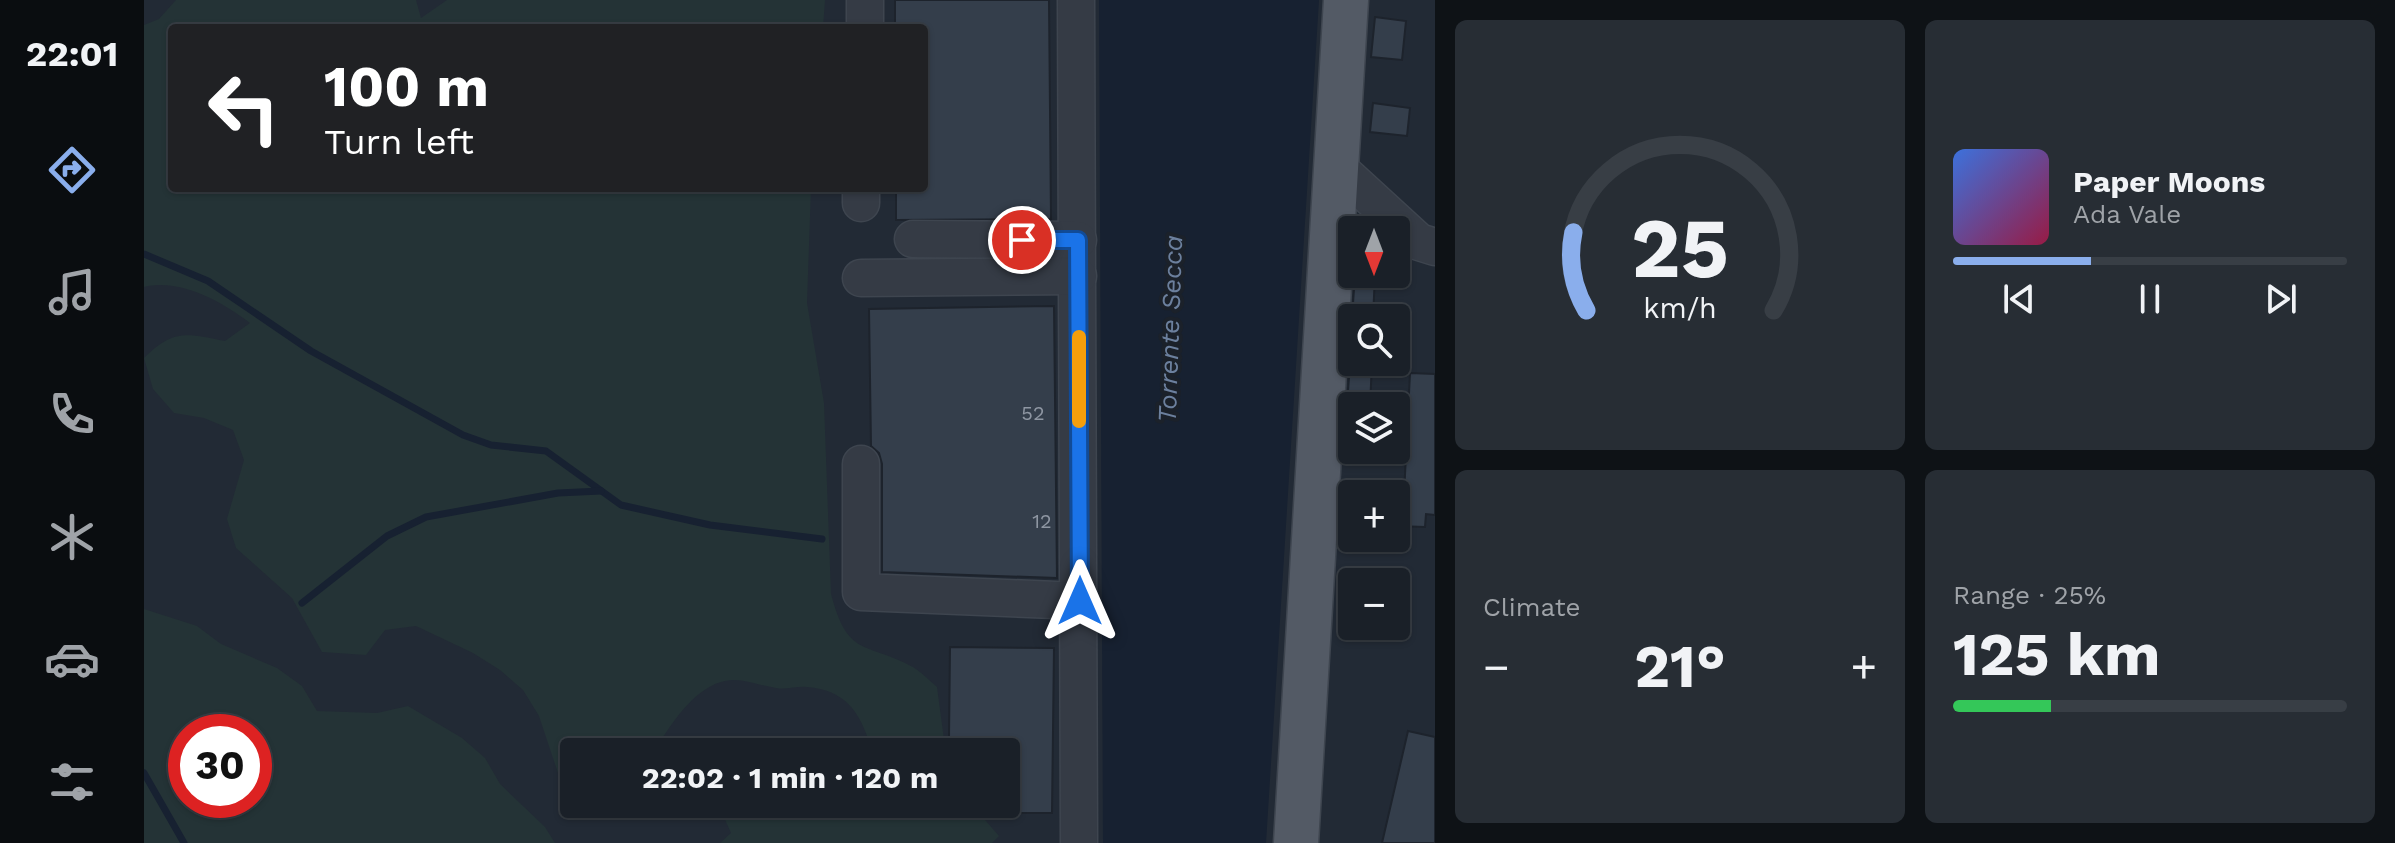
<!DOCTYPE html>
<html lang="en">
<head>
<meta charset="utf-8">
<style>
	body { margin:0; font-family:"Work Sans",sans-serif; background:#272d34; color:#f1f3f6; height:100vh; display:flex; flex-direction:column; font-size:30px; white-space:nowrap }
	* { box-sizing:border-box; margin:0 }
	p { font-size:26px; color:#9fa3a8 }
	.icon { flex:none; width:44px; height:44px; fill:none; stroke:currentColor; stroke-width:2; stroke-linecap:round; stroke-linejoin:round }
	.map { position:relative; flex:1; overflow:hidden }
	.panel { display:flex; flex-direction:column; gap:20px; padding:20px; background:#0e1216; width:960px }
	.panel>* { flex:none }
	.banner { position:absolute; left:24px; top:24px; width:760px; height:168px; border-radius:8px; box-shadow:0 2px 6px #0004,0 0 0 2px #383e45; background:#202124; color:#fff; overflow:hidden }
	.needle { width:52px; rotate:180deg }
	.controls { position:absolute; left:1194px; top:216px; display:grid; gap:16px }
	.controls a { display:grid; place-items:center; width:72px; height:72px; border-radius:8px; background:#1a2028; box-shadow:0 2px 6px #0004,0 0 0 2px #383e45; font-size:40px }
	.speed { position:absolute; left:24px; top:714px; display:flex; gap:16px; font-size:40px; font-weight:700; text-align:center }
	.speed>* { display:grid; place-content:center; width:104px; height:104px; border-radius:50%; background:#1a2028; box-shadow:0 2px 6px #0004,0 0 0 2px #383e45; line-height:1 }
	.speed .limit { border:12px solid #d22; background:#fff; color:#111 }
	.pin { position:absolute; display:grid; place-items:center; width:68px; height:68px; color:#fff; margin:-34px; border:4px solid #fff; border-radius:50%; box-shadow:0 2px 8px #0007 }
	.me { position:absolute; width:88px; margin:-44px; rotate:0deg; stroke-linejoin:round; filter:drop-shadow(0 0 6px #0008) }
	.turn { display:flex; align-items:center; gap:28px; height:168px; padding:0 24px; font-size:36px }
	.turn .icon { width:104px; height:104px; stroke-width:2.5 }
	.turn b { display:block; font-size:56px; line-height:68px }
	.big { font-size:60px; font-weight:700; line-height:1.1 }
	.panel .tile { flex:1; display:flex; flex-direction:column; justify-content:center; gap:12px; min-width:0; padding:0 28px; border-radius:12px; background:#272d34 }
	.panel .dial { align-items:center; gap:0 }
	.dial svg { height:208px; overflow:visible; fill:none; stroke:#383e45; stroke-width:7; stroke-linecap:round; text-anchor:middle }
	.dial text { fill:#f1f3f6; stroke:none }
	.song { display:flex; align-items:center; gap:24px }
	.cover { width:96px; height:96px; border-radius:12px; background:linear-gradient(135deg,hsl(220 70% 55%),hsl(340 70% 35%)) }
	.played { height:8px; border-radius:4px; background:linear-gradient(90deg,#8aaeec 35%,#383e45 35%) }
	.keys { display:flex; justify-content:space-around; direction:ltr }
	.heat { display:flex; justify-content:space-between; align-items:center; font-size:44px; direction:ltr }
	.charge { height:12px; border-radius:6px; background:linear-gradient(90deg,#34c759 25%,#383e45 0) }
	.panel .tiles { flex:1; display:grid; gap:20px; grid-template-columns:repeat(2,1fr) }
	.trip { position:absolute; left:416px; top:738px; width:460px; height:80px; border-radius:8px; background:#1a2028; box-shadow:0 2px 6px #0004,0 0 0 2px #383e45; font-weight:700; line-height:80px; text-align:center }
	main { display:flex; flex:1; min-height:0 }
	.tab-bar { display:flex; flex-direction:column; width:144px; justify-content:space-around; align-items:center; background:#0a0d10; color:#9fa3a8 }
	.tab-bar .icon { width:56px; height:56px }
	.tab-bar .selected { color:#8aaeec }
	.tab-bar b { font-size:36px; color:#f1f3f6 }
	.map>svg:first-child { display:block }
	.green { fill:#243336; fill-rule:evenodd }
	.water { fill:#172131 }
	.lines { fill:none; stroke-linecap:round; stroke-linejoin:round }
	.stream { stroke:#172131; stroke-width:7 }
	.building { fill:#343e4b; stroke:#1d232c; stroke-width:2 }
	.minor-casing { stroke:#3e454f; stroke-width:39 }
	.major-casing { stroke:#3e454f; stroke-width:47 }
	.minor { stroke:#353b45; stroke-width:36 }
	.major { stroke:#535a65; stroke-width:44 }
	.route-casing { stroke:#114b97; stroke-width:20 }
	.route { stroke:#1a73e8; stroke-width:14 }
	.slow { stroke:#f59e0b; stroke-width:14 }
	.labels { text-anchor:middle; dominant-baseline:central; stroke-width:8; stroke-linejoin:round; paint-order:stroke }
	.number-label { font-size:20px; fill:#8e96a2 }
	.water-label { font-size:26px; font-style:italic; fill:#6c809e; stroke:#1b212a }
</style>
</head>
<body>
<main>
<nav class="tab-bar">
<b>22:01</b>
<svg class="icon selected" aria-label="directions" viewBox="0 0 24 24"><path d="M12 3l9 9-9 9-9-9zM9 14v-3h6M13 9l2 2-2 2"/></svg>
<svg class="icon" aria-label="music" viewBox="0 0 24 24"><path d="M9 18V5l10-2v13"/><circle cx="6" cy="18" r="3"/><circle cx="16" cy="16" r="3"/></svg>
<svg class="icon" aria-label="phone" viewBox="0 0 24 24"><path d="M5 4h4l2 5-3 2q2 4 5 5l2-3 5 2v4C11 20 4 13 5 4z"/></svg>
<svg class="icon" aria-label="climate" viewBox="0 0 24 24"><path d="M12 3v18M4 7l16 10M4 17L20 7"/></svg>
<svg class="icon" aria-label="car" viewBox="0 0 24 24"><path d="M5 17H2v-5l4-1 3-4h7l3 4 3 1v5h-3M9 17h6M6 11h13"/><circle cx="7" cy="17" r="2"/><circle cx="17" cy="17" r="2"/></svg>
<svg class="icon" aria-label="filters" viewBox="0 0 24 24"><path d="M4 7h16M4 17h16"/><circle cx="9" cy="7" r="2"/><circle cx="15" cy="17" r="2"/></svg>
</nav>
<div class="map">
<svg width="1291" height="843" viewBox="0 0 1291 843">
	<rect width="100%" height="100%" fill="#222a35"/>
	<!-- green -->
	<g class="green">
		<path d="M32,0H272L277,18L303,0H681L679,28H28V188H667L663,303L680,403L687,594C704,658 720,641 769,667C777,672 785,680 793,687L801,747L832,749V752H723L726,744C715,711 701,690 663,687C653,686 642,690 632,688C610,685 594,674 571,684C543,697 526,727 509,752H430V788L415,776L395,716L379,690L356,670L329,653L272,626L241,630L222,655L178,652L148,598L92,548L83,519L100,460L89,430L60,418L30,413L9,389L0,358C29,329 42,333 81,341L106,323C78,302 37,278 0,287V25L15,19Z"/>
		<path d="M0,609L53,626L77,644L133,668L158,686L173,711L233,713L264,706L318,738L341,758L356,784L401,827L411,843H0ZM42,732H110V800H42Z"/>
		<path d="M449,804H493L491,809L463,817Z"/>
		<path d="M834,804L835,813L855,836L848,843H576L587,833L574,804Z"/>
	</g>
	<!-- water -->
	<path class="water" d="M955,0H1175L1122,843H959Z"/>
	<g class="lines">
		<!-- stream -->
		<g class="stream">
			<path d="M0,254L64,281L167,351L319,435L347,445L402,451L477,505L566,525L678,539"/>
			<path d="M158,603L243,536L282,517L414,493L457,491"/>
			<path d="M0,773L40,843"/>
		</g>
	</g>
	<!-- building -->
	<g class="building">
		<path d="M751,0H905L907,219L752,220V188H780V28H751Z"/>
		<path d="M1231,17L1262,21L1258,60L1227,57Z"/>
		<path d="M1229,103L1266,108L1263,136L1226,132Z"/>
		<path d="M1211,274L1231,275L1229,318H1208Z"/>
		<path d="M910,306L913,578L738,572V464L735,453L727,446L725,309Z"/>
		<path d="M1206,362H1228L1226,406H1203Z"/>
		<path d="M1266,373L1291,374V515L1282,514L1281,527L1252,526V495H1260Z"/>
		<path d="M806,647L910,648L908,813H862V752H844V737H805Z"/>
		<path d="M1264,731L1291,737V843H1238Z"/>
	</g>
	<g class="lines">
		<!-- minor casing -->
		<g class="minor-casing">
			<g id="minor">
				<path d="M721,0V28"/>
				<path d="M932,0L935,843"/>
				<path d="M1191,165L1275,242L1291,247"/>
				<path d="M717,203V188"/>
				<path d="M769,239L934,240"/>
				<path d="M717,278L934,276"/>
				<path d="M717,464V592L936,601"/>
			</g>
		</g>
		<!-- major casing -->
		<g class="major-casing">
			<path id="major" d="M1152,843L1202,0"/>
		</g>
		<!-- minor -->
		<use href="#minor" class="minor"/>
		<!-- major -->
		<use href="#major" class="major"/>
	</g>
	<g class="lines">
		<!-- route casing -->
		<g class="route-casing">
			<path id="route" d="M878,240H934L936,601"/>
		</g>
		<!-- route -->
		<use href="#route" class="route"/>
		<!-- slow -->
		<path class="slow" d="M935,337V421"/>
	</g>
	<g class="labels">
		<!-- number labels -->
		<g class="number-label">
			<text x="889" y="413">52</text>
			<text x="898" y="521">12</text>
		</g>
		<!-- water labels -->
		<g class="water-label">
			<text transform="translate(1026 329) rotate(-88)">Torrente Secca</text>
		</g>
	</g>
</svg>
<div class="controls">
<a><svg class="needle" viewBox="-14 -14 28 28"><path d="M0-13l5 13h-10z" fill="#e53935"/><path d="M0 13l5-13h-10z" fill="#9fa3a8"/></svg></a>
<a><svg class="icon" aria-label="search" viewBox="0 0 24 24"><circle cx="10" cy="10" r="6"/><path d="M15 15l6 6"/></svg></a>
<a><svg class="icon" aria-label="layers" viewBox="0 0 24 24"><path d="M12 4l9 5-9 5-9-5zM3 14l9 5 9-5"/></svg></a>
<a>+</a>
<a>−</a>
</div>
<div class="speed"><div class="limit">30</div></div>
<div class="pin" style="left:878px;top:240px;background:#d93025"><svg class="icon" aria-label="arrive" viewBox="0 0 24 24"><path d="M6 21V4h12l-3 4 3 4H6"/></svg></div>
<svg class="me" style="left:936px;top:601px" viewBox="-20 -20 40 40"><path d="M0-17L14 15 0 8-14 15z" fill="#1a73e8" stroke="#fff" stroke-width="4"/></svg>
<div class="trip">22:02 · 1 min · 120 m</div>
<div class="banner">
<div class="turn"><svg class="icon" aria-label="left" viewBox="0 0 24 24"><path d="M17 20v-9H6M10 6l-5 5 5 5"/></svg><div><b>100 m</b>Turn left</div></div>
</div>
</div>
<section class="panel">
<div class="tiles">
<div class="tile dial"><svg viewBox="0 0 100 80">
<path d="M14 69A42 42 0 1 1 86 69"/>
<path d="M14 69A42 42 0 0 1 9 39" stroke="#8aaeec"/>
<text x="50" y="56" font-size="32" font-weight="700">25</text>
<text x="50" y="72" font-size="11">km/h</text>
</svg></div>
<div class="tile">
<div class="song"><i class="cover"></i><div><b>Paper Moons</b><p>Ada Vale</p></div></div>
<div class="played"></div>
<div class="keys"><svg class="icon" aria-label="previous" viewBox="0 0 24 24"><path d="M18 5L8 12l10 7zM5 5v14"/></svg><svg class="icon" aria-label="pause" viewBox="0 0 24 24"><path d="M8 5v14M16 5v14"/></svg><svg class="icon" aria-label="next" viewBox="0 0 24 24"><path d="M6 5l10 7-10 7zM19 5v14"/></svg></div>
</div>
<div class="tile"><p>Climate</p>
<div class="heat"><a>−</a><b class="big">21°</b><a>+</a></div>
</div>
<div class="tile"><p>Range · 25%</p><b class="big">125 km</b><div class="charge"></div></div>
</div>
</section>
</main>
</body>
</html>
